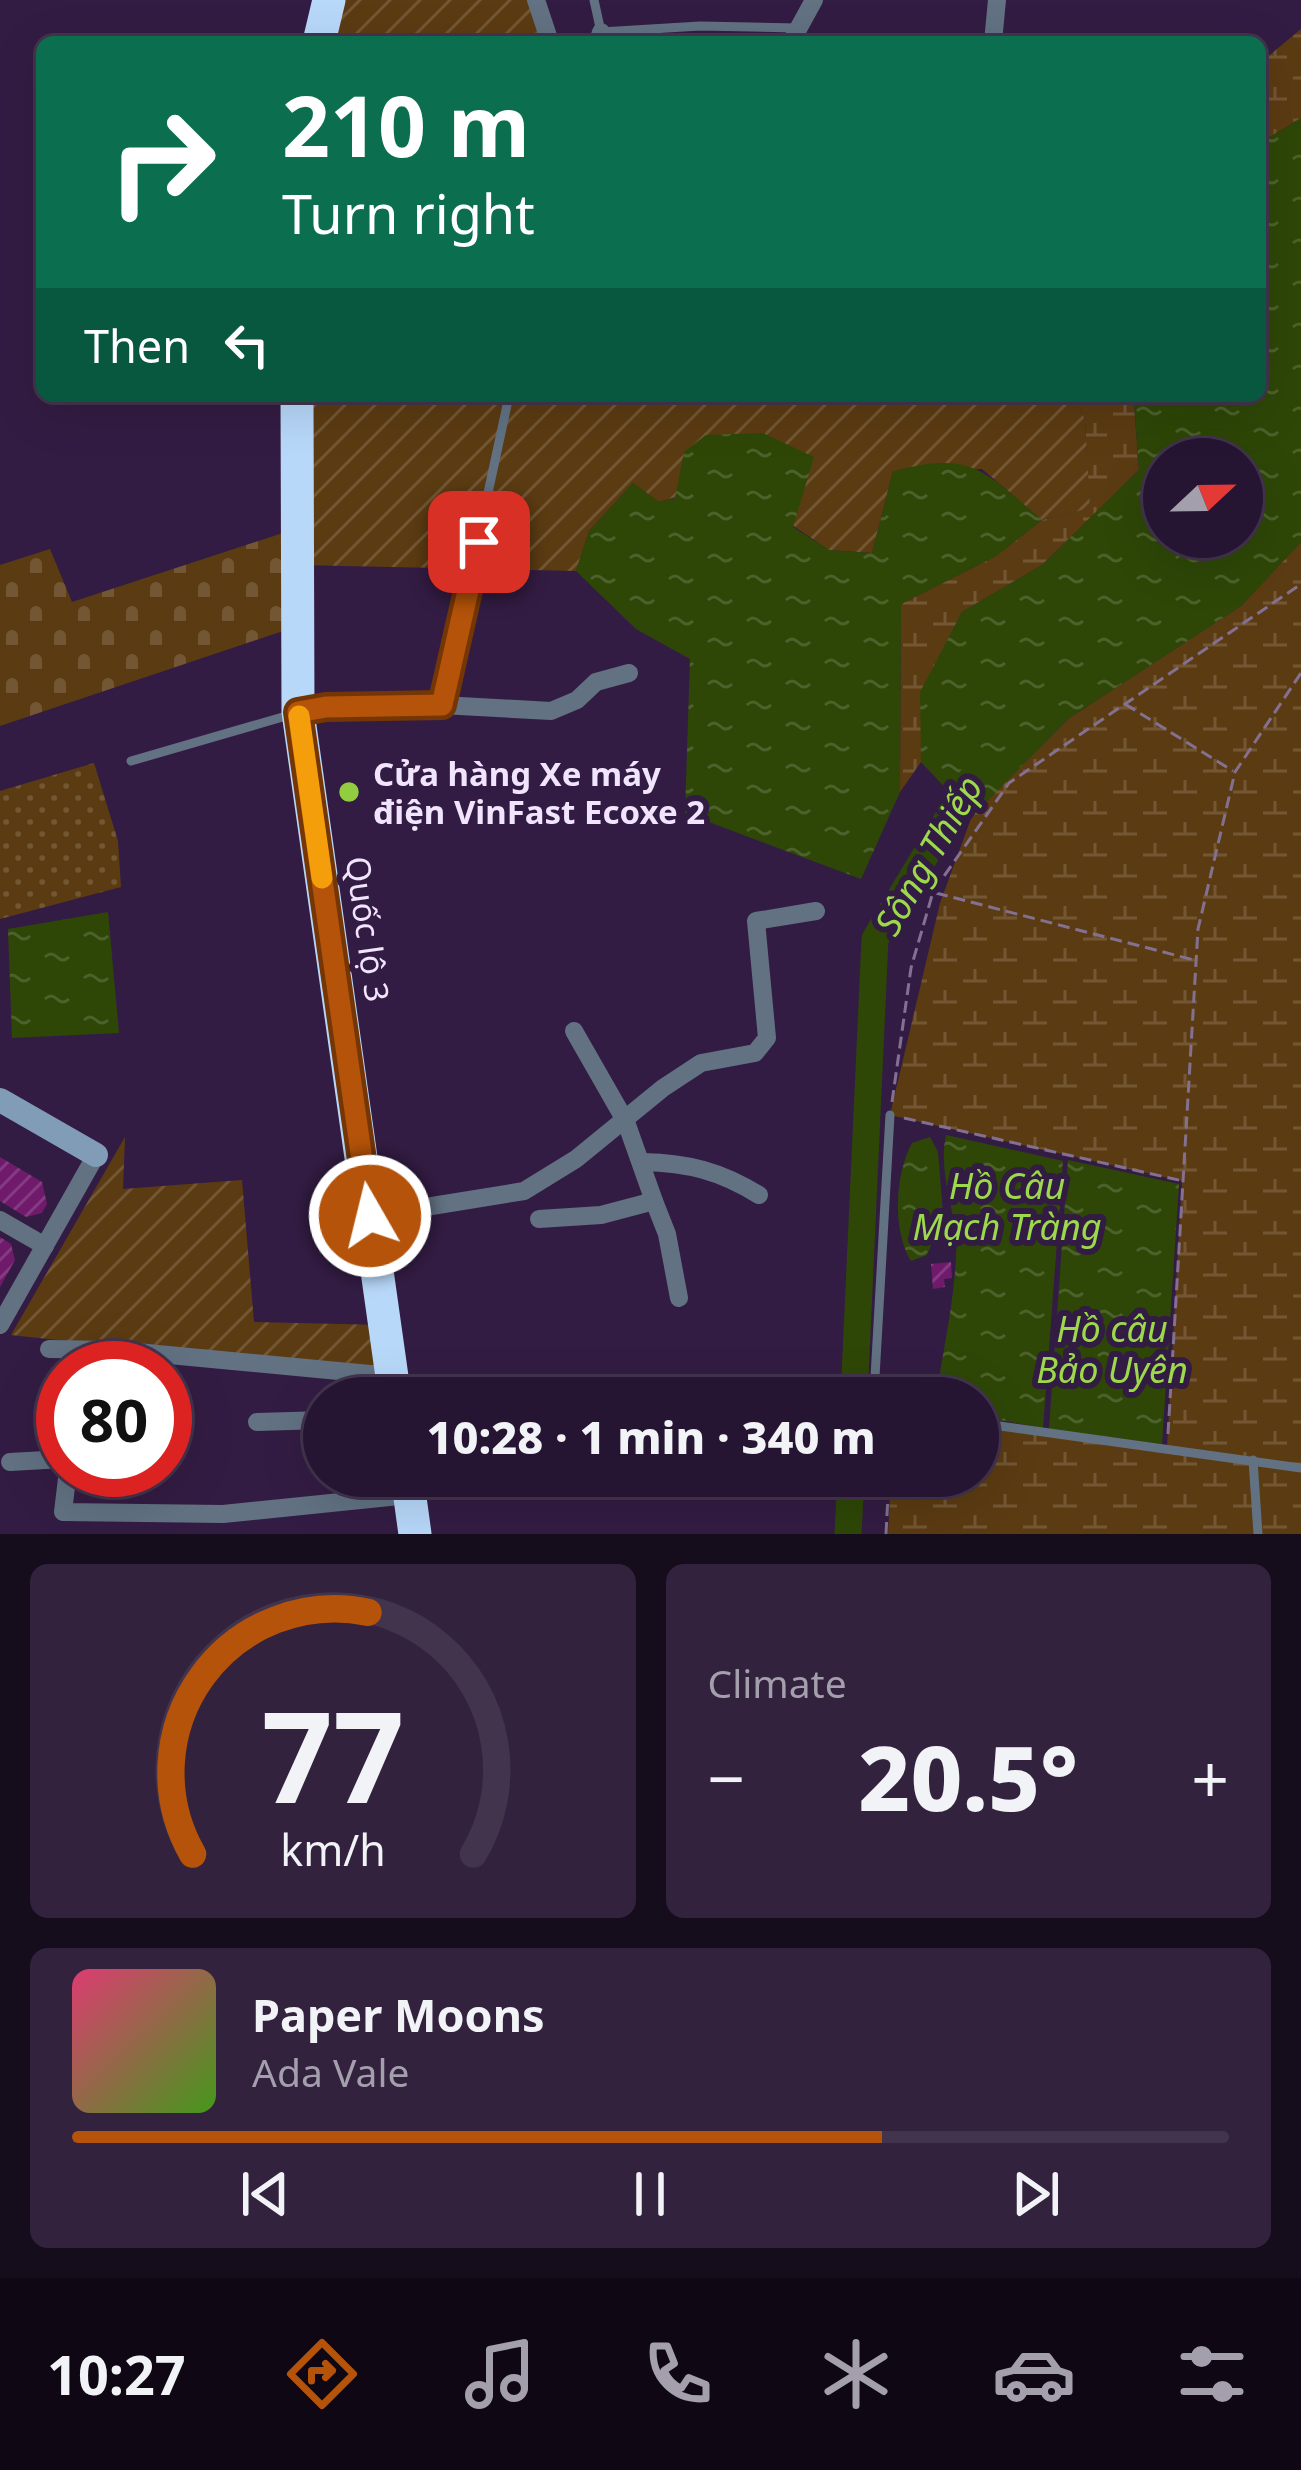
<!DOCTYPE html>
<html lang="en">
<head>
<meta charset="utf-8">
<style>
	body { margin:0; font-family:"Noto Sans",sans-serif; background:#32223e; color:#f1f3f6; height:100vh; display:flex; flex-direction:column; font-size:45px; white-space:nowrap }
	* { box-sizing:border-box; margin:0 }
	p { font-size:39px; color:#a49fac }
	.icon { flex:none; width:66px; height:66px; fill:none; stroke:currentColor; stroke-width:2; stroke-linecap:round; stroke-linejoin:round }
	.map { position:relative; height:1534px; overflow:hidden }
	.panel { display:flex; flex-direction:column; gap:30px; padding:30px; background:#150c1c; flex:1 }
	.panel>* { flex:none }
	.banner { position:absolute; left:36px; top:36px; width:1230px; height:366px; border-radius:18px; box-shadow:0 12px 48px #0002,0 0 0 3px #42344d; background:#0b6e4f; color:#fff; overflow:hidden }
	.needle { width:78px; rotate:68deg }
	.controls { position:absolute; left:1143px; top:438px; display:grid; gap:24px }
	.controls a { display:grid; place-items:center; width:120px; height:120px; border-radius:50%; background:#261532; box-shadow:0 12px 48px #0002,0 0 0 3px #42344d; font-size:60px }
	.speed { position:absolute; left:36px; top:1341px; display:flex; gap:24px; font-size:60px; font-weight:700; text-align:center }
	.speed>* { display:grid; place-content:center; width:156px; height:156px; border-radius:50%; background:#261532; box-shadow:0 12px 48px #0002,0 0 0 3px #42344d; line-height:1 }
	.speed .limit { border:18px solid #d22; background:#fff; color:#111 }
	.pin { position:absolute; display:grid; place-items:center; width:102px; height:102px; color:#fff; margin:-51px; border-radius:24px; box-shadow:0 6px 18px #0006 }
	.me { position:absolute; width:132px; margin:-66px; rotate:352deg; stroke-linejoin:round; filter:drop-shadow(0 0 9px #0008) }
	.turn { display:flex; align-items:center; gap:42px; height:252px; padding:0 48px; font-size:54px }
	.turn .icon { width:156px; height:156px; stroke-width:2.5 }
	.turn b { display:block; font-size:84px; line-height:102px }
	.then { display:flex; align-items:center; height:114px; padding:0 48px; background:#0003; gap:24px; font-size:45px }
	.big { font-size:90px; font-weight:800; line-height:1.1 }
	.panel .widget { flex:1; display:flex; flex-direction:column; justify-content:center; gap:18px; min-width:0; padding:0 42px; border-radius:18px; background:#32223e }
	.panel .dial { align-items:center; gap:0 }
	.dial svg { height:312px; overflow:visible; fill:none; stroke:#42344d; stroke-width:7; stroke-linecap:round; text-anchor:middle }
	.dial text { fill:#f1f3f6; stroke:none }
	.song { display:flex; align-items:center; gap:36px }
	.cover { width:144px; height:144px; border-radius:18px; background:linear-gradient(135deg,hsl(340 70% 55%),hsl(100 70% 35%)) }
	.played { height:12px; border-radius:6px; background:linear-gradient(90deg,#b45309 70%,#42344d 70%) }
	.keys { display:flex; justify-content:space-around; direction:ltr }
	.heat { display:flex; justify-content:space-between; align-items:center; font-size:66px; direction:ltr }
	.panel .tiles { flex:1; display:grid; gap:30px; grid-template-columns:1fr 1fr }
	.widget:last-child { grid-column:span 2 }
	.trip { position:absolute; left:303px; top:1377px; width:696px; height:120px; border-radius:60px; background:#261532; box-shadow:0 12px 48px #0002,0 0 0 3px #42344d; font-weight:800; line-height:120px; text-align:center }
	.dock { display:flex; height:192px; justify-content:space-around; align-items:center; background:#0f0814; color:#a49fac }
	.dock .icon { width:84px; height:84px }
	.dock .current { color:#b45309 }
	.dock b { font-size:54px; color:#f1f3f6 }
	.map>svg:first-child { display:block }
	.grass { fill:url(#grass-dots) }
	.wetland { fill:url(#wetland-marsh) }
	.cemetery { fill:url(#cemetery-stones) }
	.garden { fill:url(#garden-furrows) }
	.water { fill:url(#water-ripples); fill-rule:evenodd }
	.lines { fill:none; stroke-linecap:round; stroke-linejoin:round }
	.river { stroke:#2e4707; stroke-width:27 }
	.building { fill:url(#building-hatch) }
	.path { stroke:#847192; stroke-width:3; stroke-dasharray:12 6; stroke-linecap:butt }
	.lane { stroke:#627283; stroke-width:9 }
	.street { stroke:#627283; stroke-width:18 }
	.secondary { stroke:#819cb7; stroke-width:24 }
	.highway { stroke:#b8d8fa; stroke-width:33 }
	.route-casing { stroke:#753606; stroke-width:30 }
	.route { stroke:#b45309; stroke-width:21 }
	.slow { stroke:#f59e0b; stroke-width:21 }
	.poi-dot { fill:#91cd3f; stroke:#331c43; stroke-width:4.5 }
	.labels { text-anchor:middle; dominant-baseline:central; stroke-width:12; stroke-linejoin:round; paint-order:stroke }
	.poi-label { font-size:33px; font-weight:bold; fill:#f1e4fd; stroke:#331c43; text-anchor:start }
	.street-label { font-size:33px; fill:#f1e4fd; stroke:#331c43 }
	.water-label { font-size:36px; font-style:italic; fill:#9dda4b; stroke:#331c43 }
</style>
</head>
<body>
<div class="map">
<svg width="1301" height="1534" viewBox="0 0 1301 1534">
	<defs>
		<pattern id="grass-dots" width="8" height="8" patternUnits="userSpaceOnUse" patternTransform="scale(3)"><rect width="8" height="8" fill="#5b3b12"/><path d="M2 2h.1M6 6h.1" fill="none" stroke="#735735" stroke-width="1.8" stroke-linecap="round"/></pattern>
		<pattern id="wetland-marsh" width="20" height="14" patternUnits="userSpaceOnUse" patternTransform="scale(3)"><rect width="20" height="14" fill="#5b3b12"/><path d="M1 5h8M5 5V1M11 12h8M15 12V8" fill="none" stroke="#735735"/></pattern>
		<pattern id="cemetery-stones" width="16" height="16" patternUnits="userSpaceOnUse" patternTransform="scale(3)"><rect width="16" height="16" fill="#5b3b12"/><path d="M2 7V4a2 2 0 0 1 4 0v3zM10 15v-3a2 2 0 0 1 4 0v3z" fill="#735735"/></pattern>
		<pattern id="garden-furrows" width="10" height="10" patternUnits="userSpaceOnUse" patternTransform="scale(3)"><rect width="10" height="10" fill="#5b3b12"/><path d="M-1 1l2-2M0 10L10 0M9 11l2-2" fill="none" stroke="#735735"/></pattern>
		<pattern id="water-ripples" width="26" height="14" patternUnits="userSpaceOnUse" patternTransform="scale(3)"><rect width="26" height="14" fill="#2e4707"/><path d="M2 4q2-2 4 0t4 0M15 11q2-2 4 0t4 0" fill="none" stroke="#4d612c"/></pattern>
		<pattern id="building-hatch" width="6" height="6" patternUnits="userSpaceOnUse" patternTransform="scale(3)"><rect width="6" height="6" fill="#701a6c"/><path d="M-1 1l2-2M0 6l6-6M5 7l2-2" fill="none" stroke="#853b82"/></pattern>
	</defs>
	<rect width="100%" height="100%" fill="#331c43"/>
	<!-- grass -->
	<path class="grass" d="M94,763L118,841L121,887L0,919V791Z"/>
	<!-- wetland -->
	<g class="wetland">
		<path d="M1301,29V118L1260,143V63Z"/>
		<path d="M1075,396H1136L1134,404L1139,470L1042,565L962,612L921,692V762L900,792L901,604L996,556L1042,520L1089,508L1085,420Z"/>
		<path d="M1301,542V1534H888L891,1476H978V1423L1167,1447L1182,1181L890,1115L940,903L972,816L1068,719L1241,606Z"/>
	</g>
	<!-- cemetery -->
	<path class="cemetery" d="M298,528V626L0,726V565L50,549L72,602Z"/>
	<!-- garden -->
	<g class="garden">
		<path d="M328,0H529L543,42H319Z"/>
		<path d="M297,396H1075L1085,420L1090,508L1042,520L982,469L893,471L872,553L829,550L684,452L676,497L659,502L633,483L589,531L576,571L298,565Z"/>
		<path d="M125,1137L123,1189L242,1180L254,1322L384,1325L391,1376L11,1335Z"/>
	</g>
	<!-- water -->
	<g class="water">
		<path d="M1301,118V542L1241,606L1068,719L972,816L921,762L920,692L962,612L1042,565L1139,470L1134,403L1136,396H1260V143ZM1242,459V537H1164V459Z"/>
		<path d="M763,433L814,457L793,527L829,550L872,553L893,471C973,450 984,471 1042,520L996,556L901,604L900,792L861,879L685,813L690,659L636,629L576,571L589,531L633,483L659,502L675,498L684,452L706,435Z"/>
		<path d="M108,912L119,1033L12,1038L8,929Z"/>
		<path d="M946,1135L1063,1161L1043,1428L978,1416V1398H936C943,1351 954,1303 956,1256C959,1214 937,1178 946,1135Z"/>
		<path d="M930,1137L938,1152L943,1214L931,1216L932,1243L927,1255L911,1261C892,1230 895,1174 912,1143Z"/>
		<path d="M1068,1160L1179,1184L1162,1444L1049,1429Z"/>
	</g>
	<g class="lines">
		<!-- river -->
		<g class="river">
			<path d="M854,1398L875,939L977,770"/>
			<path d="M848,1534L851,1476"/>
		</g>
	</g>
	<!-- building -->
	<g class="building">
		<path d="M0,1157L42,1182L47,1204L42,1213L26,1217L0,1201Z"/>
		<path d="M949,1219L952,1238L936,1241L933,1221Z"/>
		<path d="M0,1237L11,1244L15,1260L0,1287Z"/>
		<path d="M951,1262L952,1278L944,1279L945,1287L933,1289L931,1264Z"/>
		<path d="M925,1380L955,1382L954,1398H923Z"/>
	</g>
	<g class="lines">
		<!-- path -->
		<g class="path">
			<path d="M1125,704L1233,771"/>
			<path d="M936,893L1194,960"/>
			<path d="M892,1102L911,968L933,892L1009,783L1301,584"/>
			<path d="M904,1118L1183,1181"/>
			<path d="M1168,1434L1198,929L1235,772L1301,673"/>
			<path d="M886,1534L889,1476"/>
		</g>
		<!-- lane -->
		<g class="lane">
			<path d="M594,0L601,32L700,26L796,28"/>
			<path d="M442,705L509,396"/>
			<path d="M131,761L293,714"/>
			<path d="M887,1398L875,1377L890,1115"/>
			<path d="M978,1423L1301,1468"/>
			<path d="M1253,1460L1258,1534"/>
		</g>
		<!-- street -->
		<g class="street">
			<path d="M536,0L550,42"/>
			<path d="M598,42L601,32"/>
			<path d="M791,42L814,0"/>
			<path d="M993,42L997,0"/>
			<path d="M298,712L326,707L442,705L551,711L577,700L596,682L629,673"/>
			<path d="M643,1162C688,1163 720,1171 759,1195"/>
			<path d="M654,1201L667,1234L679,1298"/>
			<path d="M370,1216L524,1191L576,1159L663,1088L701,1063L755,1053L767,1038L756,921L816,911"/>
			<path d="M539,1219L601,1215L654,1201L626,1122L574,1031"/>
			<path d="M0,1220L45,1246"/>
			<path d="M0,1325L96,1155"/>
			<path d="M49,1349L116,1350L391,1376"/>
			<path d="M257,1422L324,1420"/>
			<path d="M10,1462L63,1459"/>
			<path d="M68,1470L63,1512L223,1514L409,1495"/>
		</g>
		<!-- secondary -->
		<path class="secondary" d="M0,1100L96,1155"/>
		<!-- highway -->
		<g class="highway">
			<path d="M319,42L329,0"/>
			<path d="M297,396L298,712L395,1398"/>
			<path d="M407,1476L415,1534"/>
		</g>
	</g>
	<g class="lines">
		<!-- route casing -->
		<g class="route-casing">
			<path id="route" d="M370,1216L298,712L326,707L442,705L479,542"/>
		</g>
		<!-- route -->
		<use href="#route" class="route"/>
		<!-- slow -->
		<path class="slow" d="M299,716L322,878"/>
	</g>
	<!-- markers -->
	<circle class="poi-dot" cx="349" cy="792" r="12"/>
	<g class="labels">
		<!-- poi labels -->
		<g class="poi-label">
			<text x="373" y="773">Cửa hàng Xe máy<tspan x="373" dy="38">điện VinFast Ecoxe 2</tspan></text>
		</g>
		<!-- street labels -->
		<g class="street-label">
			<text transform="translate(368 929) rotate(82)">Quốc lộ 3</text>
		</g>
		<!-- water labels -->
		<g class="water-label">
			<text transform="translate(928 855) rotate(-60)">Sông Thiếp</text>
			<text x="1007" y="1185">Hồ Câu<tspan x="1007" dy="41">Mạch Tràng</tspan></text>
			<text x="1112" y="1328">Hồ câu<tspan x="1112" dy="41">Bảo Uyên</tspan></text>
		</g>
	</g>
</svg>
<div class="controls">
<a><svg class="needle" viewBox="-14 -14 28 28"><path d="M0-13l5 13h-10z" fill="#e53935"/><path d="M0 13l5-13h-10z" fill="#a49fac"/></svg></a>
</div>
<div class="speed"><div class="limit">80</div></div>
<div class="pin" style="left:479px;top:542px;background:#d93025"><svg class="icon" aria-label="arrive" viewBox="0 0 24 24"><path d="M6 21V4h12l-3 4 3 4H6"/></svg></div>
<svg class="me" style="left:370px;top:1216px" viewBox="-20 -20 40 40"><circle r="17" fill="#b45309" stroke="#fff" stroke-width="3"/><path d="M0-11L8 9 0 5-8 9z" fill="#fff"/></svg>
<div class="trip">10:28 · 1 min · 340 m</div>
<div class="banner">
<div class="turn"><svg class="icon" aria-label="right" viewBox="0 0 24 24"><path d="M7 20v-9h11M14 6l5 5-5 5"/></svg><div><b>210 m</b>Turn right</div></div>
<div class="then">Then<svg class="icon" aria-label="left" viewBox="0 0 24 24"><path d="M17 20v-9H6M10 6l-5 5 5 5"/></svg></div>
</div>
</div>
<section class="panel">
<div class="tiles">
<div class="widget dial"><svg viewBox="0 0 100 80">
<path d="M14 69A42 42 0 1 1 86 69"/>
<path d="M14 69A42 42 0 0 1 59 7" stroke="#b45309"/>
<text x="50" y="56" font-size="32" font-weight="700">77</text>
<text x="50" y="72" font-size="11">km/h</text>
</svg></div>
<div class="widget"><p>Climate</p>
<div class="heat"><a>−</a><b class="big">20.5°</b><a>+</a></div>
</div>
<div class="widget">
<div class="song"><i class="cover"></i><div><b>Paper Moons</b><p>Ada Vale</p></div></div>
<div class="played"></div>
<div class="keys"><svg class="icon" aria-label="previous" viewBox="0 0 24 24"><path d="M18 5L8 12l10 7zM5 5v14"/></svg><svg class="icon" aria-label="pause" viewBox="0 0 24 24"><path d="M8 5v14M16 5v14"/></svg><svg class="icon" aria-label="next" viewBox="0 0 24 24"><path d="M6 5l10 7-10 7zM19 5v14"/></svg></div>
</div>
</div>
</section>
<nav class="dock">
<b>10:27</b>
<svg class="icon current" aria-label="directions" viewBox="0 0 24 24"><path d="M12 3l9 9-9 9-9-9zM9 14v-3h6M13 9l2 2-2 2"/></svg>
<svg class="icon" aria-label="music" viewBox="0 0 24 24"><path d="M9 18V5l10-2v13"/><circle cx="6" cy="18" r="3"/><circle cx="16" cy="16" r="3"/></svg>
<svg class="icon" aria-label="phone" viewBox="0 0 24 24"><path d="M5 4h4l2 5-3 2q2 4 5 5l2-3 5 2v4C11 20 4 13 5 4z"/></svg>
<svg class="icon" aria-label="climate" viewBox="0 0 24 24"><path d="M12 3v18M4 7l16 10M4 17L20 7"/></svg>
<svg class="icon" aria-label="car" viewBox="0 0 24 24"><path d="M5 17H2v-5l4-1 3-4h7l3 4 3 1v5h-3M9 17h6M6 11h13"/><circle cx="7" cy="17" r="2"/><circle cx="17" cy="17" r="2"/></svg>
<svg class="icon" aria-label="filters" viewBox="0 0 24 24"><path d="M4 7h16M4 17h16"/><circle cx="9" cy="7" r="2"/><circle cx="15" cy="17" r="2"/></svg>
</nav>
</body>
</html>
